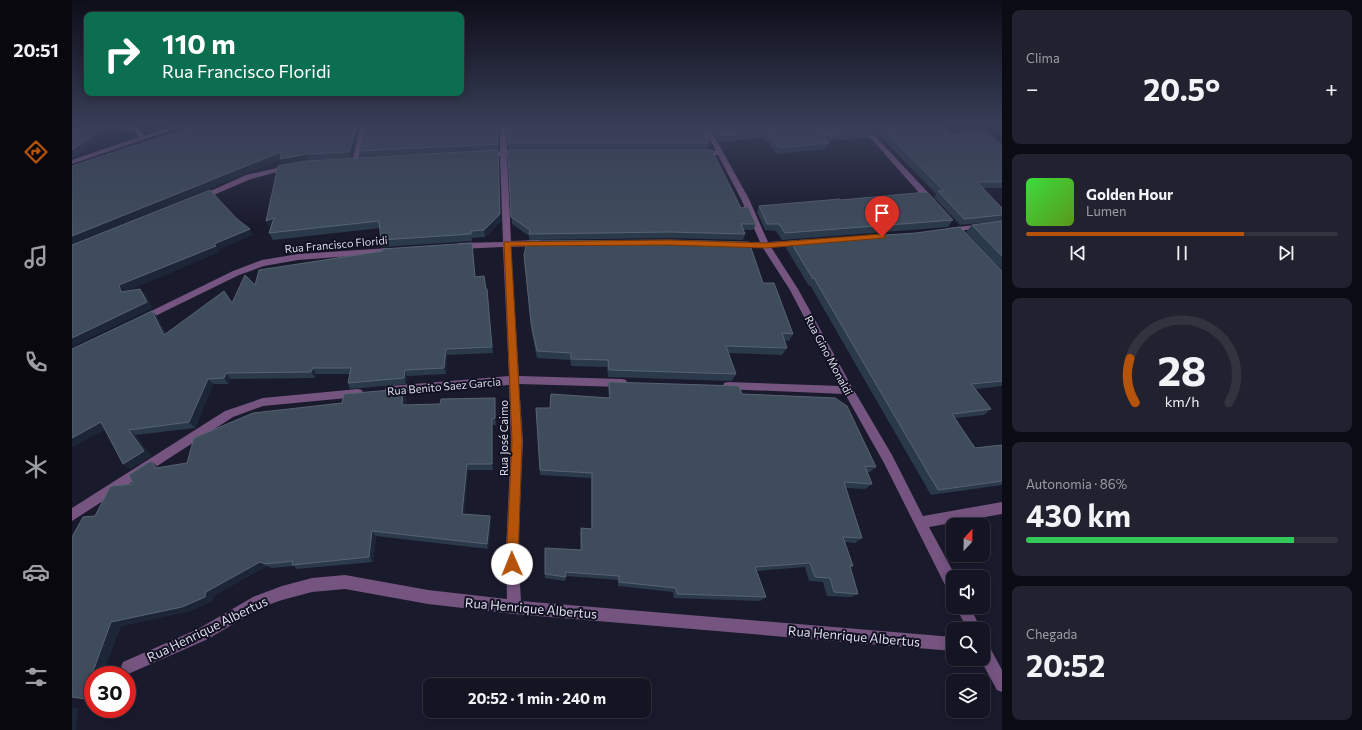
<!DOCTYPE html>
<html lang="pt">
<head>
<meta charset="utf-8">
<style>
	body { margin:0; font-family:Commissioner,sans-serif; background:#21212f; color:#f1f3f6; height:100vh; display:flex; flex-direction:column; font-size:15px; white-space:nowrap }
	* { box-sizing:border-box; margin:0 }
	p { font-size:13px; color:#9d9ea5 }
	.icon { flex:none; width:22px; height:22px; fill:none; stroke:currentColor; stroke-width:2; stroke-linecap:round; stroke-linejoin:round }
	.map { position:relative; flex:1; overflow:hidden }
	.sheet { display:flex; flex-direction:column; gap:10px; padding:10px; background:#0b0b13; width:360px }
	.sheet>* { flex:none }
	.banner { position:absolute; left:12px; top:12px; width:380px; height:84px; border-radius:8px; box-shadow:0 2px 10px #0003,0 0 0 1px #333340; background:#0b6e4f; color:#fff; overflow:hidden }
	.needle { width:26px; rotate:22deg }
	.tools { position:absolute; left:874px; top:518px; display:grid; gap:8px }
	.tools a { display:grid; place-items:center; width:44px; height:44px; border-radius:8px; background:#141422; box-shadow:0 2px 10px #0003,0 0 0 1px #333340; font-size:20px }
	.speed { position:absolute; left:12px; top:666px; display:flex; gap:8px; font-size:20px; font-weight:700; text-align:center }
	.speed>* { display:grid; place-content:center; width:52px; height:52px; border-radius:50%; background:#141422; box-shadow:0 2px 10px #0003,0 0 0 1px #333340; line-height:1 }
	.speed .limit { border:6px solid #d22; background:#fff; color:#111 }
	.pin { position:absolute; display:grid; place-items:center; width:34px; height:34px; color:#fff; margin:-41px -17px; border-radius:50% 50% 50% 0; rotate:-45deg; box-shadow:0 0 4px #0007 }
	.pin .icon { rotate:45deg }
	.me { position:absolute; width:44px; margin:-22px; rotate:359deg; stroke-linejoin:round; filter:drop-shadow(0 0 3px #0008) }
	.turn { display:flex; align-items:center; gap:14px; height:84px; padding:0 12px; font-size:18px }
	.turn .icon { width:52px; height:52px; stroke-width:2.5 }
	.turn b { display:block; font-size:28px; line-height:34px }
	.big { font-size:30px; font-weight:700; line-height:1.1 }
	.sheet .widget { flex:1; display:flex; flex-direction:column; justify-content:center; gap:6px; min-width:0; padding:0 14px; border-radius:8px; background:#21212f }
	.sheet .dial { align-items:center; gap:0 }
	.dial svg { height:104px; overflow:visible; fill:none; stroke:#333340; stroke-width:7; stroke-linecap:round; text-anchor:middle }
	.dial text { fill:#f1f3f6; stroke:none }
	.song { display:flex; align-items:center; gap:12px }
	.cover { width:48px; height:48px; border-radius:6px; background:linear-gradient(135deg,hsl(120 70% 55%),hsl(90 70% 35%)) }
	.played { height:4px; border-radius:2px; background:linear-gradient(90deg,#b45309 70%,#333340 70%) }
	.keys { display:flex; justify-content:space-around; direction:ltr }
	.heat { display:flex; justify-content:space-between; align-items:center; font-size:22px; direction:ltr }
	.charge { height:6px; border-radius:3px; background:linear-gradient(90deg,#34c759 86%,#333340 0) }
	.trip { position:absolute; left:351px; top:678px; width:228px; height:40px; border-radius:8px; background:#141422; box-shadow:0 2px 10px #0003,0 0 0 1px #333340; font-weight:700; line-height:40px; text-align:center }
	main { display:flex; flex:1; min-height:0 }
	.dock { display:flex; flex-direction:column; width:72px; justify-content:space-around; align-items:center; background:#08080e; color:#9d9ea5 }
	.dock .icon { width:28px; height:28px }
	.dock .current { color:#b45309 }
	.dock b { font-size:18px; color:#f1f3f6 }
	.map>svg:first-child { display:block }
	.lines { fill:none; stroke-linecap:round; stroke-linejoin:round }
	.street { fill:#75547f; fill-rule:evenodd }
	.wall { fill:#2b3a4a }
	.shaded-wall { fill:#1c2637 }
	.building { fill:#3f4c5c; stroke:#586372 }
	.route { fill:#b45309; stroke:#753606 }
	.labels { text-anchor:middle; dominant-baseline:central; stroke-width:4; stroke-linejoin:round; paint-order:stroke }
	.street-label { font-size:11px; fill:#dedeec; stroke:#111123 }
	.near-street-label { font-size:13px; fill:#dedeec; stroke:#111123 }
</style>
</head>
<body>
<main>
<nav class="dock">
<b>20:51</b>
<svg class="icon current" aria-label="directions" viewBox="0 0 24 24"><path d="M12 3l9 9-9 9-9-9zM9 14v-3h6M13 9l2 2-2 2"/></svg>
<svg class="icon" aria-label="music" viewBox="0 0 24 24"><path d="M9 18V5l10-2v13"/><circle cx="6" cy="18" r="3"/><circle cx="16" cy="16" r="3"/></svg>
<svg class="icon" aria-label="phone" viewBox="0 0 24 24"><path d="M5 4h4l2 5-3 2q2 4 5 5l2-3 5 2v4C11 20 4 13 5 4z"/></svg>
<svg class="icon" aria-label="climate" viewBox="0 0 24 24"><path d="M12 3v18M4 7l16 10M4 17L20 7"/></svg>
<svg class="icon" aria-label="car" viewBox="0 0 24 24"><path d="M5 17H2v-5l4-1 3-4h7l3 4 3 1v5h-3M9 17h6M6 11h13"/><circle cx="7" cy="17" r="2"/><circle cx="17" cy="17" r="2"/></svg>
<svg class="icon" aria-label="filters" viewBox="0 0 24 24"><path d="M4 7h16M4 17h16"/><circle cx="9" cy="7" r="2"/><circle cx="15" cy="17" r="2"/></svg>
</nav>
<div class="map">
<svg width="930" height="730" viewBox="0 0 930 730">
	<rect width="100%" height="100%" fill="#1a1a2d"/>
	<g class="lines">
		<!-- street -->
		<g class="street">
			<path d="M48,125L67,128L73,136L105,125H114L0,164V160L67,137L63,131C42,127 21,130 0,134V130L24,126Z"/>
			<path d="M289,125H295L286,161L283,163L280,161Z"/>
			<path d="M428,125H434L435,151H449L452,153L449,155H435L439,241L467,240L471,243L467,246L439,247L447,376L550,379L554,380L555,383L554,386L550,387L447,384L451,441L446,550L449,601L881,637V651L442,614L356,604L273,589L240,592L210,600L190,607L136,639L56,674L51,672L49,667L51,662L126,629L181,597L210,586L240,578L273,575L356,590L435,599L434,550L439,441L437,385L318,394L314,393L313,390L314,387L318,386L437,376L431,247L387,249L383,246L387,243L431,242L428,156H413L410,154L413,152H428Z"/>
			<path d="M630,125H636L677,199L696,242L729,240L733,243L729,246L699,247L726,289L780,387L820,455L851,516L930,502V514L857,527L884,577H881V593L876,591L812,463L773,394L652,389L651,386L652,383L656,382L768,386L718,290L691,248H665L661,245L665,242H688L669,199L646,155H629L626,153L629,151H644Z"/>
			<path d="M787,125H793L863,200V204H857Z"/>
			<path d="M218,165L221,167L220,168L179,179L132,199H129L125,197L174,175Z"/>
			<path d="M930,222V226L876,232L872,230L876,228Z"/>
			<path d="M317,248L321,251L320,253L226,260L192,266L167,275L73,321H67L65,319L67,317L161,271L190,260L226,254Z"/>
			<path d="M286,389L290,390L291,393L290,396L286,397L191,406L161,417L0,521V508L153,411L191,398Z"/>
			<path d="M884,607H898L909,629H895Z"/>
			<path d="M911,642L916,644L930,670V692L925,690L908,659H911Z"/>
		</g>
	</g>
	<!-- wall -->
	<g class="wall">
		<path d="M289,125L279,158L237,160L210,165L208,160L112,129L111,127Z"/>
		<path d="M294,125H427L426,150L289,157L287,151Z"/>
		<path d="M435,125H633L639,137L638,143H636H637L635,150H436Z"/>
		<path d="M637,125H794L800,132L797,138L755,141L757,143L754,149L705,154L692,138L647,142Z"/>
		<path d="M794,125H868L878,134L930,145V188H910L930,208V221L888,225L862,197L864,194L809,137H807Z"/>
		<path d="M436,150L669,208L684,224L681,230H672L673,234L671,240L596,238L457,240V236L440,224Z"/>
		<path d="M769,200L881,220L876,227L710,240L704,231L693,230L685,212L687,206Z"/>
		<path d="M194,221H429L413,237L400,238V241L311,247L309,240L308,228L201,240L197,233L199,227L198,228Z"/>
		<path d="M930,221V270L894,232L900,225Z"/>
		<path d="M718,241L930,271V386L904,389L919,409L912,415L883,418L903,448L930,445V485L859,495L738,285L737,286L714,248Z"/>
		<path d="M452,255L691,283L721,334L717,341L712,340L715,348L710,355L656,353L664,374L660,381L536,377L535,367L499,366L498,360L465,358L459,329Z"/>
		<path d="M403,277L414,289L421,353L375,355L374,374L335,376L334,384L278,389L276,383L278,374H244L243,378L159,379L156,384H141L123,428L63,435L79,456L58,469L51,464L33,429L0,447V349L80,311L85,317L94,334L160,303L183,285Z"/>
		<path d="M537,382L670,394L804,467L798,472H795L800,484L793,489L774,488L790,538L783,543L773,542L781,566L778,568L786,594L779,597L755,596L751,582L737,581L733,567L685,571L694,597L688,601L602,598L601,592L546,586V580L494,576L493,581L473,578V548L508,550V533L509,528L519,529V478L468,475L464,408H478L537,398L536,388Z"/>
		<path d="M331,389L334,395L333,405H423L424,425H421V470H396L392,514L418,516L419,522L416,549L304,536L301,562L225,569L222,566L200,568L195,566L141,596L140,601L118,611L49,626L21,675V700L0,697L23,516L61,484L87,468L115,463L270,403Z"/>
	</g>
	<!-- shaded-wall -->
	<g class="shaded-wall">
		<path d="M0,125H22L0,129Z"/>
		<path d="M37,125L41,131L0,159V150Z"/>
		<path d="M285,125H289L279,158L277,152Z"/>
		<path d="M426,150L429,221L413,237L412,230Z"/>
		<path d="M209,152L235,154L237,160L210,165L208,160L0,245V236Z"/>
		<path d="M202,218L205,225L198,228L194,221Z"/>
		<path d="M178,229L181,235L146,250L148,252L53,292H49L47,285Z"/>
		<path d="M68,289L74,295L81,308L0,347V338Z"/>
		<path d="M80,311L85,317L98,341L92,335Z"/>
		<path d="M374,349L375,355L374,374L372,368Z"/>
		<path d="M241,368L244,374L243,378L239,372Z"/>
		<path d="M333,370L335,376L334,384L332,378Z"/>
		<path d="M154,373L159,379L156,384L152,378Z"/>
		<path d="M136,379L141,384L123,428L117,422Z"/>
		<path d="M331,389L334,395L333,411L330,405Z"/>
		<path d="M423,398V405L424,425L423,418Z"/>
		<path d="M420,419L421,425V470L420,464Z"/>
		<path d="M29,422L36,428L0,447V438Z"/>
		<path d="M57,430L63,435L79,456L58,469L51,464Z"/>
		<path d="M79,461L86,467L91,474L84,468Z"/>
		<path d="M395,464L396,470L392,519L390,514Z"/>
		<path d="M418,516L419,522L416,549L415,544Z"/>
		<path d="M300,531L304,536L301,562L297,557Z"/>
		<path d="M188,562L195,566L141,596L140,601L118,611L49,626L31,675H21V700H20V674L39,622L134,592Z"/>
		<path d="M0,707L6,708L4,730H0Z"/>
	</g>
	<!-- building -->
	<g class="building">
		<path d="M36,125L0,150V129Z"/>
		<path d="M111,125H285L277,152L235,154L208,159L209,152L0,236V166L113,129L111,127Z"/>
		<path d="M294,125H426V144L287,151Z"/>
		<path d="M435,125H633L639,137H634L637,143H436Z"/>
		<path d="M642,125H794L800,132L749,136L757,143L707,148L694,132L649,136Z"/>
		<path d="M803,125H868L878,134L913,131L930,145V182H905L930,208V215L892,219L866,191H872L813,131H810Z"/>
		<path d="M426,150L428,214L412,230L399,231V234L309,240L307,221L197,233L202,218L194,221L206,166L235,161Z"/>
		<path d="M436,150H640L669,208L676,207L684,224H669L673,234L598,232L457,234L458,230L439,217Z"/>
		<path d="M138,190L165,219L178,229L142,244L144,246L47,285L49,292L68,289L75,302L0,338V245Z"/>
		<path d="M855,192L881,220L713,233L707,224H695L687,206L768,199L769,200Z"/>
		<path d="M930,221V256L900,225Z"/>
		<path d="M888,227L930,271V381L899,384L919,409L880,414L903,448L930,445V481L866,490L742,278L741,279L718,241L844,233Z"/>
		<path d="M598,240L677,242L691,283H702L721,334L710,333L715,348L654,346L664,374L537,370L536,360L499,359V353L465,351L459,322L452,255L455,241Z"/>
		<path d="M400,243L403,277L412,276L414,289H415L420,347L374,349L372,368L333,370L332,378L276,383L279,368H241L239,372L154,373L152,378L136,379L117,422L57,430L72,451L51,464L29,422L0,438V349L80,311L92,335L152,291L160,303L173,275L183,285L187,270L311,251L310,249Z"/>
		<path d="M537,382L667,386L670,394L763,398L775,406L804,467L793,466L800,484L772,482L790,538L771,537L781,566H778L786,594L762,592L758,578L743,577L738,563L683,567L694,597L605,594L604,588L547,582V576L493,572L494,577L473,574V548L510,550L509,528L520,529V473L468,470L464,408H478L479,394L538,398Z"/>
		<path d="M331,389L330,405L368,404L369,399L423,398V418L420,419V464H395L390,514L418,516L415,544L300,531L297,557L220,565L221,561L194,564L188,562L134,592L133,597L110,607L39,622L20,674V700L0,697V537L11,517L23,516L38,487L40,486L61,484L57,475L79,461L84,468L115,463L122,438L181,413L270,403L272,394Z"/>
	</g>
	<!-- sky -->
	<linearGradient id="sky" x2="0" y2="1"><stop stop-color="#0e0e19"/><stop offset="0.55" stop-color="#383e57"/><stop offset="1" stop-color="#383e57" stop-opacity="0"/></linearGradient>
	<rect width="930" height="227" fill="url(#sky)"/>
	<!-- route -->
	<path class="route" d="M810,234L814,237L812,238L693,248L596,245L439,246L450,441L446,564L444,569L440,570L436,569L434,564L440,441L432,242L596,240L693,243Z"/>
	<g class="labels">
		<!-- street labels -->
		<g class="street-label">
			<text transform="translate(264 244) rotate(-5)">Rua Francisco Floridi</text>
			<text transform="translate(757 355) rotate(62)">Rua Gino Monaldi</text>
			<text transform="translate(372 386) rotate(-5)">Rua Benito Saez Garcia</text>
			<text transform="translate(431 438) rotate(-90)">Rua José Caimo</text>
		</g>
		<!-- near-street labels -->
		<g class="near-street-label">
			<text transform="translate(459 608) rotate(5)">Rua Henrique Albertus</text>
			<text transform="translate(135 629) rotate(-26)">Rua Henrique Albertus</text>
			<text transform="translate(782 636) rotate(5)">Rua Henrique Albertus</text>
		</g>
	</g>
</svg>
<div class="tools">
<a><svg class="needle" viewBox="-14 -14 28 28"><path d="M0-13l5 13h-10z" fill="#e53935"/><path d="M0 13l5-13h-10z" fill="#9d9ea5"/></svg></a>
<a><svg class="icon" aria-label="sound" viewBox="0 0 24 24"><path d="M4 9h4l5-4v14l-5-4H4zM17 9q2 3 0 6"/></svg></a>
<a><svg class="icon" aria-label="search" viewBox="0 0 24 24"><circle cx="10" cy="10" r="6"/><path d="M15 15l6 6"/></svg></a>
<a><svg class="icon" aria-label="layers" viewBox="0 0 24 24"><path d="M12 4l9 5-9 5-9-5zM3 14l9 5 9-5"/></svg></a>
</div>
<div class="speed"><div class="limit">30</div></div>
<div class="pin" style="left:810px;top:237px;background:#d93025"><svg class="icon" aria-label="arrive" viewBox="0 0 24 24"><path d="M6 21V4h12l-3 4 3 4H6"/></svg></div>
<svg class="me" style="left:440px;top:564px" viewBox="-20 -20 40 40"><circle r="19" fill="#fff"/><path d="M0-13L10 11 0 6-10 11z" fill="#b45309"/></svg>
<div class="trip">20:52 · 1 min · 240 m</div>
<div class="banner">
<div class="turn"><svg class="icon" aria-label="right" viewBox="0 0 24 24"><path d="M7 20v-9h11M14 6l5 5-5 5"/></svg><div><b>110 m</b>Rua Francisco Floridi</div></div>
</div>
</div>
<section class="sheet">
<div class="widget"><p>Clima</p>
<div class="heat"><a>−</a><b class="big">20.5°</b><a>+</a></div>
</div>
<div class="widget">
<div class="song"><i class="cover"></i><div><b>Golden Hour</b><p>Lumen</p></div></div>
<div class="played"></div>
<div class="keys"><svg class="icon" aria-label="previous" viewBox="0 0 24 24"><path d="M18 5L8 12l10 7zM5 5v14"/></svg><svg class="icon" aria-label="pause" viewBox="0 0 24 24"><path d="M8 5v14M16 5v14"/></svg><svg class="icon" aria-label="next" viewBox="0 0 24 24"><path d="M6 5l10 7-10 7zM19 5v14"/></svg></div>
</div>
<div class="widget dial"><svg viewBox="0 0 100 80">
<path d="M14 69A42 42 0 1 1 86 69"/>
<path d="M14 69A42 42 0 0 1 10 35" stroke="#b45309"/>
<text x="50" y="56" font-size="32" font-weight="700">28</text>
<text x="50" y="72" font-size="11">km/h</text>
</svg></div>
<div class="widget"><p>Autonomia · 86%</p><b class="big">430 km</b><div class="charge"></div></div>
<div class="widget"><p>Chegada</p><b class="big">20:52</b></div>
</section>
</main>
</body>
</html>
